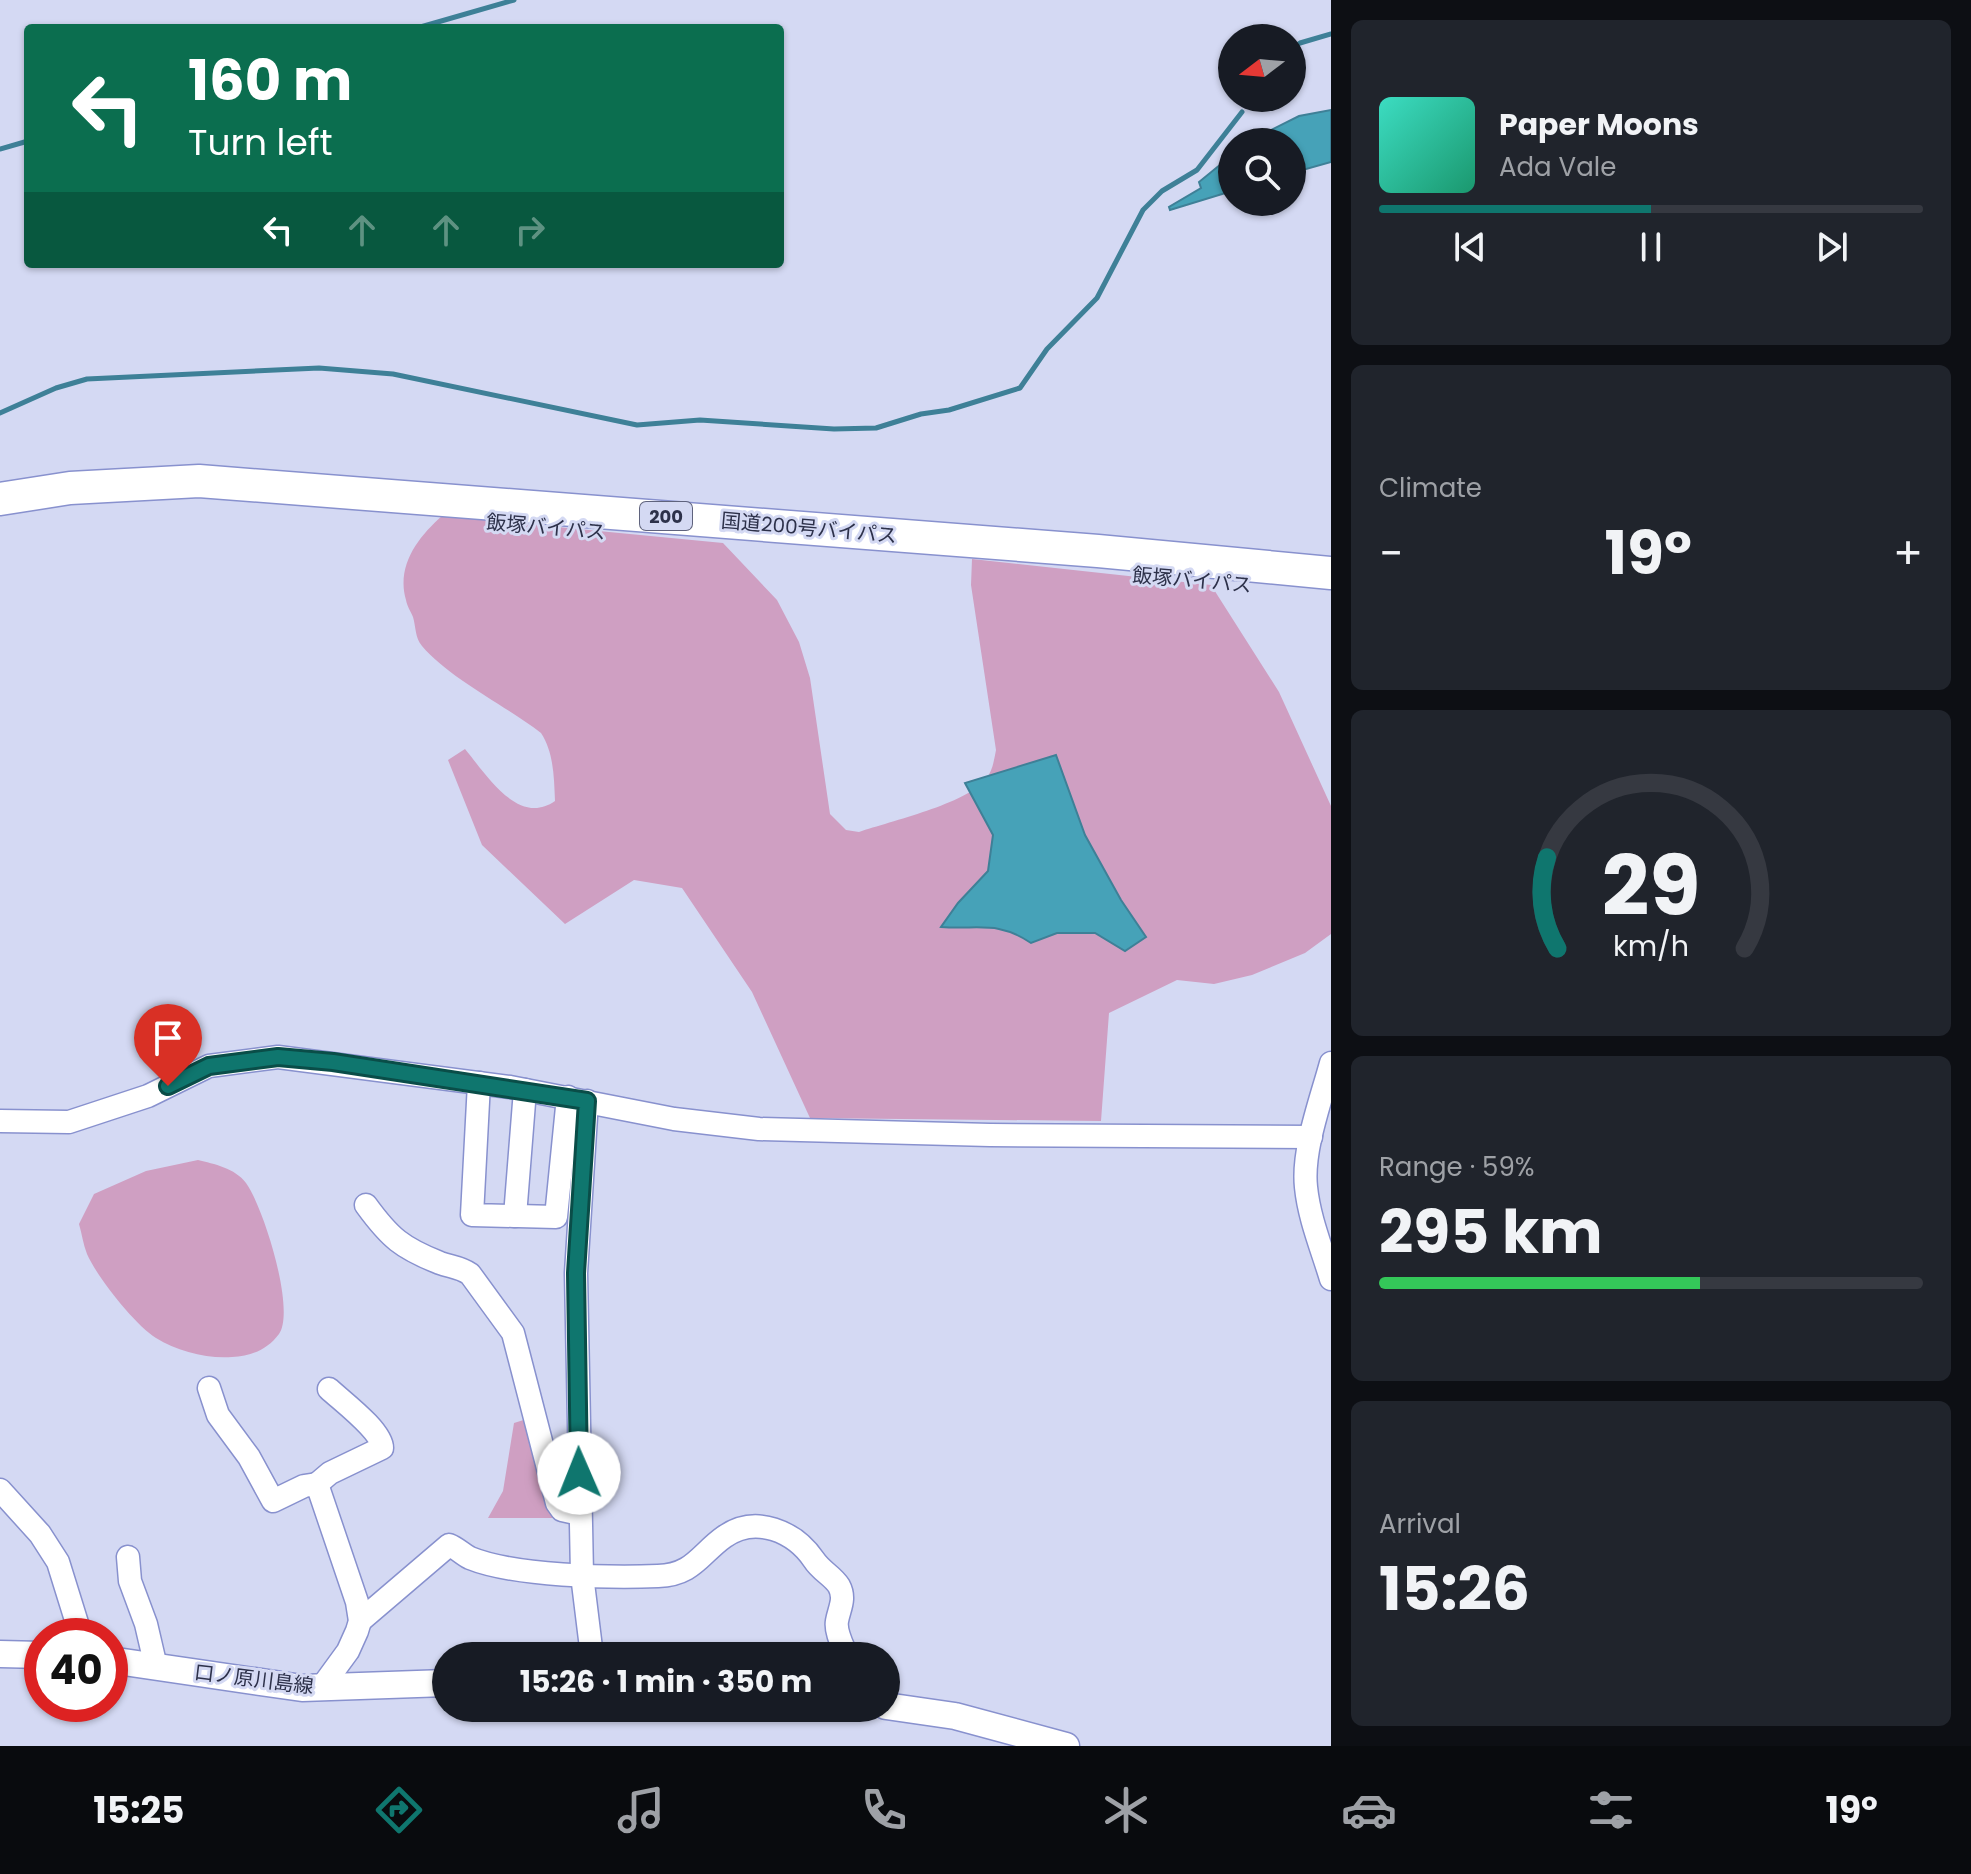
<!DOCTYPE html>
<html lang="en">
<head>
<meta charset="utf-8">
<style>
	body { margin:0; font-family:Poppins,"Noto Sans JP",sans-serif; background:#20242c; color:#f1f3f6; height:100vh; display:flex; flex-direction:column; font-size:30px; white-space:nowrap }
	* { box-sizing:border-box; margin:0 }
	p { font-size:26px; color:#9ea1a6 }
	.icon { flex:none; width:44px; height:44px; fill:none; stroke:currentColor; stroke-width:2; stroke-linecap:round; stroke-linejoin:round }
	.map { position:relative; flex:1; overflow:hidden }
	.drawer { display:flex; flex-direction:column; gap:20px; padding:20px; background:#0d0f14; width:640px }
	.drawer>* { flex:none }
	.hud { position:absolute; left:24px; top:24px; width:760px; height:244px; border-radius:8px; box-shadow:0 2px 6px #0004; background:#0b6e4f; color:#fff; overflow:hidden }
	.needle { width:52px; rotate:254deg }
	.tools { position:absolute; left:1218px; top:24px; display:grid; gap:16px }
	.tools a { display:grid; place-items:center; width:88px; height:88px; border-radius:50%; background:#171b24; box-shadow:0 2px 6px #0004; font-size:40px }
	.speed { position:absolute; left:24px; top:1618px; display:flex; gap:16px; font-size:40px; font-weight:700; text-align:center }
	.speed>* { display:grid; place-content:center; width:104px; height:104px; border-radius:50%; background:#171b24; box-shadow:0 2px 6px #0004; line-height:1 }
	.speed .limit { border:12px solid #d22; background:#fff; color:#111 }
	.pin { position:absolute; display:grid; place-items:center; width:68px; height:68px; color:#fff; margin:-82px -34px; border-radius:50% 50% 50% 0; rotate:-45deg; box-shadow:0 0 8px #0007 }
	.pin .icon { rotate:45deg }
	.me { position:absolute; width:88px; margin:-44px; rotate:359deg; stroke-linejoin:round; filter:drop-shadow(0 0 6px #0008) }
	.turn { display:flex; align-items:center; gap:28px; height:168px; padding:0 32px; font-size:36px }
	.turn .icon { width:104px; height:104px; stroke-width:2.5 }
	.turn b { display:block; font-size:56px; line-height:68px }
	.lanes { display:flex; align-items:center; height:76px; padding:0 32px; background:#0003; justify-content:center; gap:40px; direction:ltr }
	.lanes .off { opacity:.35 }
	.big { font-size:60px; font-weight:700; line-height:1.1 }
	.drawer .tile { flex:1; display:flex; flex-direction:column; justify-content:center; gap:12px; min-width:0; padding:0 28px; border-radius:12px; background:#20242c }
	.drawer .dial { align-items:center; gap:0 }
	.dial svg { height:208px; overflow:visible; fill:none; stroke:#363941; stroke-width:7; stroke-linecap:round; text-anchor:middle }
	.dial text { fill:#f1f3f6; stroke:none }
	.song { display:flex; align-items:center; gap:24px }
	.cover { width:96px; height:96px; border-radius:12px; background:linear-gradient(135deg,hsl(170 70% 55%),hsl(160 70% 35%)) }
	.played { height:8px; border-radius:4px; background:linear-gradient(90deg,#0f766e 50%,#363941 50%) }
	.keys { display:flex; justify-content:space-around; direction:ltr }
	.heat { display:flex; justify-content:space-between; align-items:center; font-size:44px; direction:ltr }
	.charge { height:12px; border-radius:6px; background:linear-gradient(90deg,#34c759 59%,#363941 0) }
	.trip { position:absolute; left:432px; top:1642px; width:468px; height:80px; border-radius:40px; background:#171b24; box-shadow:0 2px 6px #0004; font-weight:700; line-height:80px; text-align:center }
	.tabs { display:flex; height:128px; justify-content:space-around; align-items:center; background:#090b0e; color:#9ea1a6 }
	.tabs .icon { width:56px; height:56px }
	.tabs .on { color:#0f766e }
	.tabs b { font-size:36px; color:#f1f3f6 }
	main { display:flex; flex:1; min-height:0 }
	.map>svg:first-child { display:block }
	.green { fill:#cf9fc2 }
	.water { fill:#46a2b8; stroke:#3e8097; stroke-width:2 }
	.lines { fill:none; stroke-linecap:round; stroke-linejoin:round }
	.stream { stroke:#3e8097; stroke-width:5 }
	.minor-casing { stroke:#8891ce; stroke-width:25 }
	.major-casing { stroke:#8891ce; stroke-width:29 }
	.highway-casing { stroke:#8891ce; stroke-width:35 }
	.minor { stroke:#fff; stroke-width:22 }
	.major { stroke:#fff; stroke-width:26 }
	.highway { stroke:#fff; stroke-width:32 }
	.route-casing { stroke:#0a4d48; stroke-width:20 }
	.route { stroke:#0f766e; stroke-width:14 }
	.labels { text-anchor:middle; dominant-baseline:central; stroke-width:6; stroke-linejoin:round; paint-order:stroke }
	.shield { fill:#d4d9f3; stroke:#5f637d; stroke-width:2 }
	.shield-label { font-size:18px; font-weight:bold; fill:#2d314a }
	.street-label { font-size:20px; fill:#2d314a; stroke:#d4d9f3 }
</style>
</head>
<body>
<main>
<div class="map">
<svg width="1331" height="1746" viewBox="0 0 1331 1746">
	<rect width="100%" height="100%" fill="#d4d9f3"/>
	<!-- green -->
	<g class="green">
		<path d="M442,516L723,543L777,600L799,642L810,678L830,814L846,830L859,832C891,821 966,804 986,779C993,770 994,760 996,750L971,585L972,559L1211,585L1279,692L1331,806V934L1305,953L1252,975L1214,984L1177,980L1109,1013L1101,1121L810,1118L752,992L682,888L634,880L565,924L482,845L448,760L465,749C486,774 518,827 555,801C554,778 554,753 541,733C506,706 449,678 422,646C415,638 416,627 413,617C411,612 407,606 406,600C396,566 418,537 442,516Z"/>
		<path d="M198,1160C214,1164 235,1168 246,1183C263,1206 296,1310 279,1334C267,1350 251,1356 232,1357C207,1359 177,1351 156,1338C135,1325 97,1277 87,1254C83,1244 82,1234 79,1224L94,1194L146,1171Z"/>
		<path d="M530,1418L556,1518H488L503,1491L514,1423Z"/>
	</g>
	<!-- water -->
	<g class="water">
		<path d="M1331,110V162L1292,173V142H1247L1299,116Z"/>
		<path d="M1232,155V191L1170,210L1169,207L1201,188L1199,182Z"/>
		<path d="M1056,755L1085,835L1121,900L1146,937L1125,951L1095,933H1057L1031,943C997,920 978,930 941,927L958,903L988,871L993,835L965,783Z"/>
	</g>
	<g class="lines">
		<!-- stream -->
		<g class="stream">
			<path d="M417,28L514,0"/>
			<path d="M1292,48L1300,43L1331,34"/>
			<path d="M1247,104L1252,98"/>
			<path d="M0,149L28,141"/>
			<path d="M0,413L56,388L87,379L319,368L393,374L637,425L700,420L834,429L876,428L921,414L949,410L1020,388L1047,349L1097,298L1143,210L1162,191L1197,170L1242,112"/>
		</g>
		<!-- minor casing -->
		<g class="minor-casing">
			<g id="minor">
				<path d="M1331,1063C1321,1100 1302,1150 1306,1187C1309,1218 1322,1249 1331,1279"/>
				<path d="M479,1083L472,1215L556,1217L568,1097"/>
				<path d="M587,1101L576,1273L582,1575L592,1656"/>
				<path d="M0,1121L69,1122L148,1096L209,1066L278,1057L510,1087L674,1119L759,1129L990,1135L1311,1137"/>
				<path d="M366,1205C390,1238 402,1248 440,1263C451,1267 460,1267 470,1274L513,1333L557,1503L562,1510L580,1514"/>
				<path d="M515,1216L525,1090"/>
				<path d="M209,1388L218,1415L249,1457L273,1501L304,1486L317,1484L357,1602L360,1621L357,1631L348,1651L321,1688"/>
				<path d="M317,1484L330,1473L382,1448C382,1431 343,1402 329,1389"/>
				<path d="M0,1490L40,1534L58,1562L81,1636"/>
				<path d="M128,1557L130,1581L146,1624L156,1667"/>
				<path d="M360,1621L449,1545C457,1548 462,1554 470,1558C514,1576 610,1578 658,1576C693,1575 700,1554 724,1537C756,1514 795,1532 814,1560C821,1571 833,1576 839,1586C846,1599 839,1609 837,1621C835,1632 843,1646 847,1656"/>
			</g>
		</g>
		<!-- major casing -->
		<g class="major-casing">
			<g id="major">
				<path d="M0,1654L42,1655"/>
				<path d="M110,1660L302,1688L446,1683"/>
				<path d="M886,1706L955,1716L1066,1746"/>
			</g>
		</g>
		<!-- highway casing -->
		<g class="highway-casing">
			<path id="highway" d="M0,499L70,488L199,481L1098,551L1331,573"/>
		</g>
		<!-- minor -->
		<use href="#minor" class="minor"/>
		<!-- major -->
		<use href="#major" class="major"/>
		<!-- highway -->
		<use href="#highway" class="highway"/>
	</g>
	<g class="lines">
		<!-- route casing -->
		<g class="route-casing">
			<path id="route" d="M168,1086L209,1066L278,1057L333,1062L587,1101L576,1273L579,1473"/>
		</g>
		<!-- route -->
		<use href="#route" class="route"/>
	</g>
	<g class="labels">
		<!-- shield labels -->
		<rect class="shield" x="640" y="502" width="52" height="28" rx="6"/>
		<g class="shield-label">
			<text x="666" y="516">200</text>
		</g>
		<!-- street labels -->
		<g class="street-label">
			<text transform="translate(546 527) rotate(5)">飯塚バイパス</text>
			<text transform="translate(809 528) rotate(5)">国道200号バイパス</text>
			<text transform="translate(1192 580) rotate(5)">飯塚バイパス</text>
			<text transform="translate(254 1679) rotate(7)">口ノ原川島線</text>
		</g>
	</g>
</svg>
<div class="tools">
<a><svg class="needle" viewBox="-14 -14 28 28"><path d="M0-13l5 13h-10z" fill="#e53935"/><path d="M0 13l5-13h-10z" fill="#9ea1a6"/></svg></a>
<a><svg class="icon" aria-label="search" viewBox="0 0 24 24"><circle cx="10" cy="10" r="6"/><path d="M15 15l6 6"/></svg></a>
</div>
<div class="speed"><div class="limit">40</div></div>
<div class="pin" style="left:168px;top:1086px;background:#d93025"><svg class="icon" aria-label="arrive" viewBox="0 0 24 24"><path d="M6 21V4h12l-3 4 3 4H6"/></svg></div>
<svg class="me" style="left:579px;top:1473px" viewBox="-20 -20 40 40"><circle r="19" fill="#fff"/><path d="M0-13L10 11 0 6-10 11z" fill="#0f766e"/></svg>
<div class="trip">15:26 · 1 min · 350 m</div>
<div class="hud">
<div class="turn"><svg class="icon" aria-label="left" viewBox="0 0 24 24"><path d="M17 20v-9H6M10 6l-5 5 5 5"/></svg><div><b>160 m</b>Turn left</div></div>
<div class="lanes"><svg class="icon" aria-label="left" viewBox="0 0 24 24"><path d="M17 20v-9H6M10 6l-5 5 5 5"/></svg><svg class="icon off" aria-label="ahead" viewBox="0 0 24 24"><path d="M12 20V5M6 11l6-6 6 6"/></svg><svg class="icon off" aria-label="ahead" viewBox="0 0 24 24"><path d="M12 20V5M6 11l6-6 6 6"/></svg><svg class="icon off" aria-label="right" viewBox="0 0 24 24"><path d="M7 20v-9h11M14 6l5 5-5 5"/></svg></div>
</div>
</div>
<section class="drawer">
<div class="tile">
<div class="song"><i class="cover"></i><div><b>Paper Moons</b><p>Ada Vale</p></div></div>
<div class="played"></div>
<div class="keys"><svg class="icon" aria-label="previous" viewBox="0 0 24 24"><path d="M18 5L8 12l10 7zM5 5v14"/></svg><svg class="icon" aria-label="pause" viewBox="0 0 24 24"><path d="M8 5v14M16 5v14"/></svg><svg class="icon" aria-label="next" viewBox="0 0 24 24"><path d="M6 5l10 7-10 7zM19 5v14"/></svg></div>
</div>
<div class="tile"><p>Climate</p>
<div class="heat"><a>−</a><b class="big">19°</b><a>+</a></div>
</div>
<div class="tile dial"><svg viewBox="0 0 100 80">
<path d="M14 69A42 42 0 1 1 86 69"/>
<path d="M14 69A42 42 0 0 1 10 34" stroke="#0f766e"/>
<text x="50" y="56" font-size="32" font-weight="700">29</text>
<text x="50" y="72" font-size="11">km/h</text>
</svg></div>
<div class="tile"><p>Range · 59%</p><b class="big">295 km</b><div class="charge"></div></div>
<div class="tile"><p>Arrival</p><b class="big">15:26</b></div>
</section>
</main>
<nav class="tabs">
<b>15:25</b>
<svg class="icon on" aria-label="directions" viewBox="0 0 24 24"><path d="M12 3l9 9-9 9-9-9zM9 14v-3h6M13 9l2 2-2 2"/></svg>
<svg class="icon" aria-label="music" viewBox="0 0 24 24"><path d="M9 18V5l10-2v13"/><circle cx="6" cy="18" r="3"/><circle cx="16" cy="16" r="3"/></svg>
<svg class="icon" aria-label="phone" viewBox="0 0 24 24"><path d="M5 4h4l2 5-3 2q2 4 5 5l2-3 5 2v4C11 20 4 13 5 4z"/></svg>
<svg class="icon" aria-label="climate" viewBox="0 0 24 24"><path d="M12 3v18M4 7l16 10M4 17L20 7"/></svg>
<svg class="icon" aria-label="car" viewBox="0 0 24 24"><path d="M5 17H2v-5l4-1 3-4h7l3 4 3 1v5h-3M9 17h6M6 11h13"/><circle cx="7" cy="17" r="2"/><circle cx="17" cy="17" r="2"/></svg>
<svg class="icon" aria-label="filters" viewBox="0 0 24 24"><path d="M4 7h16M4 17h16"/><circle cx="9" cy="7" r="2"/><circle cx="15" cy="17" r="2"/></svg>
<b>19°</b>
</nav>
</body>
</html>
